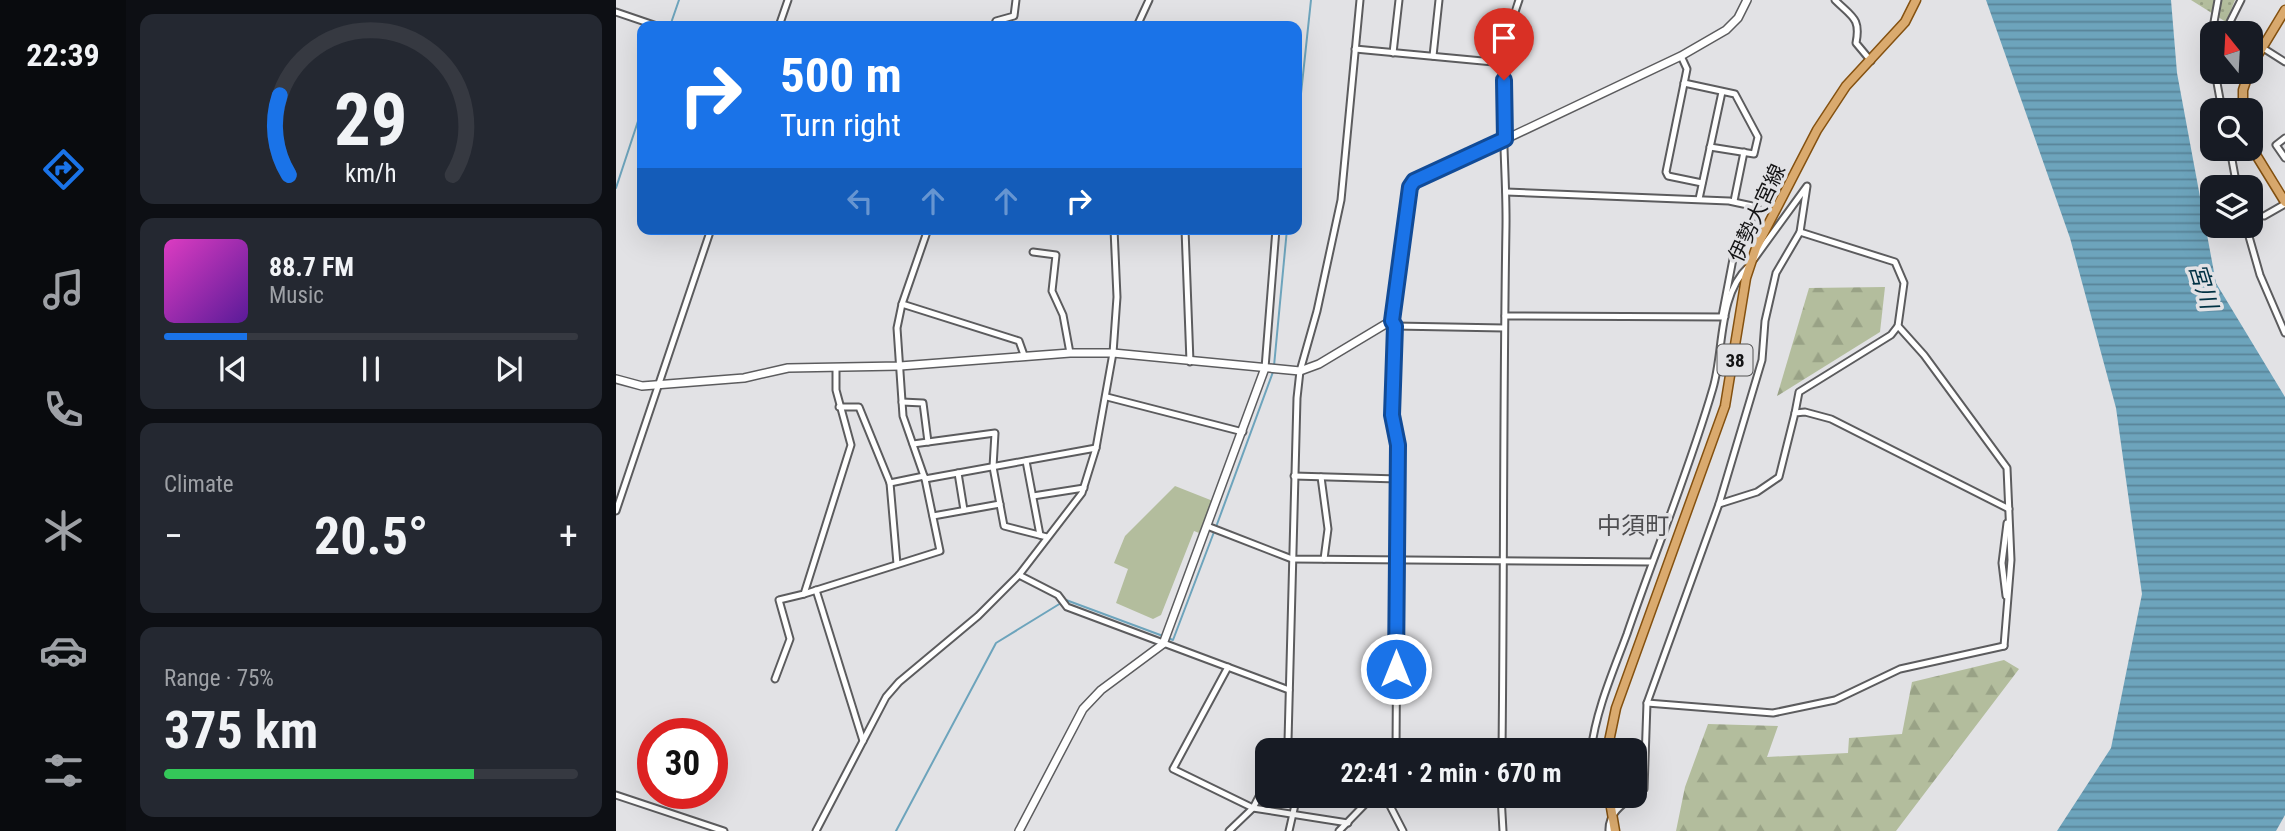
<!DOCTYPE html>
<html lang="en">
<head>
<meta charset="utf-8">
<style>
	body { margin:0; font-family:"Roboto Condensed","Noto Sans JP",sans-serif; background:#242831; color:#f1f3f6; height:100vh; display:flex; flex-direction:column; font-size:26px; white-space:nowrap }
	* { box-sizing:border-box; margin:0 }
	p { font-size:23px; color:#9ea1a6 }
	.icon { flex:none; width:38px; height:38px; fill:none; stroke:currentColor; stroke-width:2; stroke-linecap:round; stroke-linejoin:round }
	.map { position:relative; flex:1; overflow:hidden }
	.drawer { display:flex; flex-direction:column; gap:14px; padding:14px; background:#0d0f14; width:490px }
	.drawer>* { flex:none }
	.hud { position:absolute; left:21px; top:21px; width:665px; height:214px; border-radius:14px; box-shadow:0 7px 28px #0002; background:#1a73e8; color:#fff; overflow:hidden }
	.needle { width:46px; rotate:342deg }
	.tools { position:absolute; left:1584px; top:21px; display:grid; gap:14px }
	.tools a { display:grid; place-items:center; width:63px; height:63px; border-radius:14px; background:#171b24; box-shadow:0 7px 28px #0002; font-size:35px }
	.speed { position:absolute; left:21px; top:718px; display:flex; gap:14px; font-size:35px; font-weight:700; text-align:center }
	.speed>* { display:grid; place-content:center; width:91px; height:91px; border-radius:50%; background:#171b24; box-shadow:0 7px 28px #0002; line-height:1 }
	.speed .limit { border:10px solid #d22; background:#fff; color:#111 }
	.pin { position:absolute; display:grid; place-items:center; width:60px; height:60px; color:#fff; margin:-72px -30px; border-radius:50% 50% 50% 0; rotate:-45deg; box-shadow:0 0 7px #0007 }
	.pin .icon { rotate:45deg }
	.me { position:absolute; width:77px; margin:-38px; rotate:0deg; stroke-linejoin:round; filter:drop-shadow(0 0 5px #0008) }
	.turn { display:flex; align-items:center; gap:24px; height:147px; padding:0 28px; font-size:32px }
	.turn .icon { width:91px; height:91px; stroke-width:2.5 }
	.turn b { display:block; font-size:49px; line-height:60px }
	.lanes { display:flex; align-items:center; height:66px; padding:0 28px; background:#0003; justify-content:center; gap:35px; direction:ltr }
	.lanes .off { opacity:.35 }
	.big { font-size:52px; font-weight:700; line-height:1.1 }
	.drawer .card { flex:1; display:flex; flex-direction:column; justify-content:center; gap:10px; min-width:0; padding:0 24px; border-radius:14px; background:#242831 }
	.drawer .dial { align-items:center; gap:0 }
	.dial svg { height:182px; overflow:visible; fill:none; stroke:#363941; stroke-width:7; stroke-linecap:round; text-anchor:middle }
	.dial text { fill:#f1f3f6; stroke:none }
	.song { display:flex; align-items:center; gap:21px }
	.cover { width:84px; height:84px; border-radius:10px; background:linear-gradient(135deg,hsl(310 70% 55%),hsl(270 70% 35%)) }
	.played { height:7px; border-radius:4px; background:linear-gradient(90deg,#1a73e8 20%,#363941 20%) }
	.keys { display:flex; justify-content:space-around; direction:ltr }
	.heat { display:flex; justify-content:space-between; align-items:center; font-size:38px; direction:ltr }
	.charge { height:10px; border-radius:5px; background:linear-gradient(90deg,#34c759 75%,#363941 0) }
	.trip { position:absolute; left:639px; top:738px; width:392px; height:70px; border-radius:14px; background:#171b24; box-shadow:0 7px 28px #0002; font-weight:700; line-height:70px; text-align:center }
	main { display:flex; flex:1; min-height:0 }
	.menu { display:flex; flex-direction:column; width:126px; justify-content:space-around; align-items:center; background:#090b0e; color:#9ea1a6 }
	.menu .icon { width:49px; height:49px }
	.menu .current { color:#1a73e8 }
	.menu b { font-size:32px; color:#f1f3f6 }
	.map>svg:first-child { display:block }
	.grass { fill:url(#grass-dots) }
	.forest { fill:url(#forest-firs) }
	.garden { fill:#b3bd9d }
	.water { fill:url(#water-rules) }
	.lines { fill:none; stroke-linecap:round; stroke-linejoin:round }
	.stream { stroke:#6da4bc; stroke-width:2 }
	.street-casing { stroke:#5c5c5e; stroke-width:9 }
	.secondary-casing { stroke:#5c5c5e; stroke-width:10 }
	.primary-casing { stroke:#845110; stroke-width:11 }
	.street { stroke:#fff; stroke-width:5 }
	.secondary { stroke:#fff; stroke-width:7 }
	.primary { stroke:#daaa6e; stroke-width:8 }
	.route-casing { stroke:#114b97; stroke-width:18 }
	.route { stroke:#1a73e8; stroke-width:12 }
	.labels { text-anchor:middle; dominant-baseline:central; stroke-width:7; stroke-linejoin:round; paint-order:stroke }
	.shield { fill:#e2e2e5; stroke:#525253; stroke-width:2 }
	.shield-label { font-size:19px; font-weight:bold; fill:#141415 }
	.street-label { font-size:21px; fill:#141415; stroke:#e2e2e5 }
	.water-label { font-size:23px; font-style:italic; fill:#003143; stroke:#e2e2e5 }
	.quarter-label { font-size:24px; fill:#4e4e51; stroke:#e2e2e5 }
</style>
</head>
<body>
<main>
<nav class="menu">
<b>22:39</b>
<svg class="icon current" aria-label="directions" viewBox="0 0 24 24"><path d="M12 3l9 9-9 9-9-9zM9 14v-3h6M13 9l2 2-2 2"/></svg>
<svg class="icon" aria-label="music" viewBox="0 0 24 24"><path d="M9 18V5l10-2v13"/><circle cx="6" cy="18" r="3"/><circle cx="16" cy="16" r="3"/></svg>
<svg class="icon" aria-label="phone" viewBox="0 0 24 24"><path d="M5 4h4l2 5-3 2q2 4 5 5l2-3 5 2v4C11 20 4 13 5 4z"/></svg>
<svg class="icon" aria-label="climate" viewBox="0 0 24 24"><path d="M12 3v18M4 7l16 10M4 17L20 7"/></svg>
<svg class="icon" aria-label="car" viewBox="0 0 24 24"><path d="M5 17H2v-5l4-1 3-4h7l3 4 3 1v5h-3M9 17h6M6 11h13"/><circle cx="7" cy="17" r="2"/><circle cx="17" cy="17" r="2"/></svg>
<svg class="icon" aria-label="filters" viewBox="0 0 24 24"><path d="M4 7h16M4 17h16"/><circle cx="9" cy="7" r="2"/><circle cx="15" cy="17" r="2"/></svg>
</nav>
<section class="drawer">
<div class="card dial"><svg viewBox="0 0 100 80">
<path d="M14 69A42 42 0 1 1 86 69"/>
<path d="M14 69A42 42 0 0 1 10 34" stroke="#1a73e8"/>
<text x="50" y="56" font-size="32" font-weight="700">29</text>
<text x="50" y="72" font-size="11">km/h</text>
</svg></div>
<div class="card">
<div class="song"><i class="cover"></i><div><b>88.7 FM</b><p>Music</p></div></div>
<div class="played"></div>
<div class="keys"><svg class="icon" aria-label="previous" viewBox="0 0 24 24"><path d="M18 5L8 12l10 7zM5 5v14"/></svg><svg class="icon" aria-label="pause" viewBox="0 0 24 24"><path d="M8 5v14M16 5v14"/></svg><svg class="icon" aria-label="next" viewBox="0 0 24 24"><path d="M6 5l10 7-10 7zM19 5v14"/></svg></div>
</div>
<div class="card"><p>Climate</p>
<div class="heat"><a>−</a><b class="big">20.5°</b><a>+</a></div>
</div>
<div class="card"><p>Range · 75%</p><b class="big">375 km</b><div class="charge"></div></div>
</section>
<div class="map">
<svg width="1669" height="831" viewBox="0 0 1669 831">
	<defs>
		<pattern id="grass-dots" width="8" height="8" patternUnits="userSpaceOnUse" patternTransform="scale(1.75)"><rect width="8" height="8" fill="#b3bd9d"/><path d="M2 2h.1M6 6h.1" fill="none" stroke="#99a286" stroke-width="1.8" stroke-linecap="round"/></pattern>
		<pattern id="forest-firs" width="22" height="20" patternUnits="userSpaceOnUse" patternTransform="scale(1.75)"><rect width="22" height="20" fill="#b3bd9d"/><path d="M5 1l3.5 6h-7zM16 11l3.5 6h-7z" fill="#99a286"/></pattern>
		<pattern id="water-rules" width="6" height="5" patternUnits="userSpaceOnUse" patternTransform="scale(1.75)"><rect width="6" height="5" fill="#6da4bc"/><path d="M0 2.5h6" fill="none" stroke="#588498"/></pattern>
	</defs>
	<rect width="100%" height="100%" fill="#e2e2e5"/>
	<!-- grass -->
	<path class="grass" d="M1575,0H1619L1610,22Z"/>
	<!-- forest -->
	<g class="forest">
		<path d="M1269,287L1264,332L1161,396L1193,288Z"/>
		<path d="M1388,660L1403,669L1280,831H1060L1069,787L1092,724L1162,726L1151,757L1232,753L1233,738L1286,734L1296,682Z"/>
	</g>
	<!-- garden -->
	<path class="garden" d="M559,486L597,501L583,533L578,531L545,615L537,619L500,603L512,569L498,563L509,536Z"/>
	<!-- water -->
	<path class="water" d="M1370,0H1555L1561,73L1600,283L1669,397V815L1660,831H1441L1495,748L1526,594L1500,408L1454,238Z"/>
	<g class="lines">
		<!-- stream -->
		<g class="stream">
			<path d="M54,26L63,0"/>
			<path d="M681,131L695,0"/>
			<path d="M0,188L26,109"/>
			<path d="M658,366L671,229"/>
			<path d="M600,527L657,372"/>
			<path d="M450,600L547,636"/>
			<path d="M552,638L557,640L598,532"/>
			<path d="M280,831L380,643L445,603"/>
		</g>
		<!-- street casing -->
		<g class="street-casing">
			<g id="street">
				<path d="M1219,0C1236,17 1245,18 1240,43L1255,61"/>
				<path d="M0,12L41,26"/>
				<path d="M163,26L172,0"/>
				<path d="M378,26L380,21L398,16L400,0"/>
				<path d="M466,26H473"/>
				<path d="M521,26L533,0"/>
				<path d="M1596,33L1602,0"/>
				<path d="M1614,33L1613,24L1625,0"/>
				<path d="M1596,37V48"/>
				<path d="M1647,48L1669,62"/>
				<path d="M739,49L888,63"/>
				<path d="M777,53L783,0"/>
				<path d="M817,56L823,0"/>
				<path d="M1065,56L1071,69L1050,172L1052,176L1086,183"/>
				<path d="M1599,72L1606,110"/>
				<path d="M1625,72L1627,76"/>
				<path d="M1068,83L1119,94L1142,137L1138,154L1094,147"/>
				<path d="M1669,138L1660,145L1669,158"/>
				<path d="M1614,149L1621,187"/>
				<path d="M890,192L1113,201L1141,207L1117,259L1106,316"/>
				<path d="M1083,199L1106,92"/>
				<path d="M1118,201L1128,152"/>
				<path d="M1648,216L1669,204"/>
				<path d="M1630,226L1644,275L1669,333"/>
				<path d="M312,229L286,304L281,328L287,416L309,479L480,448"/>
				<path d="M569,229L574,362"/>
				<path d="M1184,232L1279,262L1288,283L1282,326L1308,355L1391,468L1395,560L1388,646"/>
				<path d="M417,252L440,255L436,291L447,315L454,353"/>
				<path d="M286,304L403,341L408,355"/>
				<path d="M889,316L1109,317"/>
				<path d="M776,321L779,326L777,415L782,445L780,751"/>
				<path d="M779,326L888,328"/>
				<path d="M649,368L660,229"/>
				<path d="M491,397L627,432"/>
				<path d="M286,402L307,403L312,442"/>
				<path d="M223,407H243L274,483L308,476"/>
				<path d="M1179,413L1183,392L1275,335L1282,326"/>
				<path d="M297,444L379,433L377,467L388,526L431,537"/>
				<path d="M410,461L424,535"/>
				<path d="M342,473L348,510"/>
				<path d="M678,476L782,479"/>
				<path d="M705,477L712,529L708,559"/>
				<path d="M274,483L281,564"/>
				<path d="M417,496L468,488"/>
				<path d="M1103,504L1141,492L1163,477L1179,413L1189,412L1215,419L1393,509"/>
				<path d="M0,511L95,229"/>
				<path d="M317,516L384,504"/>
				<path d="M591,526L676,559L1036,562"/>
				<path d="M403,575L442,595L451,607L673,690"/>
				<path d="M200,590L247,741"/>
				<path d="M188,594L324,551L309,479"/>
				<path d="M1390,596L1386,563L1391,523"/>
				<path d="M612,667L557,769L637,808L732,823"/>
				<path d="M159,679L174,639L163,600L188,594L235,445L220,390V368"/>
				<path d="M1031,703L1157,713L1219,700L1284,669L1388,646"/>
				<path d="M667,751L672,741"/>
				<path d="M691,751L692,748L672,741L681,398L684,371L701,311L725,200L744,0"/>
				<path d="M886,751C888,576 887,401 890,226C891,151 877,72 903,0"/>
				<path d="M975,751C980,710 997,672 1011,634C1039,552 1073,471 1097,388C1108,351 1102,295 1132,267"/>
				<path d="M0,795L108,831"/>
				<path d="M769,796L787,831"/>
				<path d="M885,796L887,831"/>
				<path d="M885,802H976V796"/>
				<path d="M200,831L270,697L283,682L362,616L403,575L466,493L480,448L497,353L501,297L498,229"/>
				<path d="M613,831L637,808L651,781"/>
				<path d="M673,831L681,796"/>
				<path d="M723,831L757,796"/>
				<path d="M993,831C992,810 1012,801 1028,789L1031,703L1103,504L1146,360L1149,321L1160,273L1184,232L1191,186L1138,259"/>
			</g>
		</g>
		<!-- secondary casing -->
		<g class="secondary-casing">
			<g id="secondary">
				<path d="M0,379L26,386L128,378L172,368L284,366L454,353H497L684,371L703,364L778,319L795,184L1065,56L1110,30L1122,18L1131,0"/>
				<path d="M403,831L467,709L485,690L547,644L649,368"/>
			</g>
		</g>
		<!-- primary casing -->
		<g class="primary-casing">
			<g id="primary">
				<path d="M1634,68L1669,10"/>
				<path d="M1627,110V90L1633,72"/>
				<path d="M1634,145L1669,202"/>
				<path d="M991,751L1000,708L1109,406L1130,278L1140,248L1201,130L1230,86L1289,22L1300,0"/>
				<path d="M993,796L999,831"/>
			</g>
		</g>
		<!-- street -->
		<use href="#street" class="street"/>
		<!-- secondary -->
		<use href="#secondary" class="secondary"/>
		<!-- primary -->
		<use href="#primary" class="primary"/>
	</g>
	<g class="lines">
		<!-- route casing -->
		<g class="route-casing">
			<path id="route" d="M780,669L782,445L776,415L779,326L776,321L794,187L798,181L889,139L888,80"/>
		</g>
		<!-- route -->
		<use href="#route" class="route"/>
	</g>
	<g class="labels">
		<!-- shield labels -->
		<rect class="shield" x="1101.5" y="344.5" width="35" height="31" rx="5"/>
		<g class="shield-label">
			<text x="1119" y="360">38</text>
		</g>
		<!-- street labels -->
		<g class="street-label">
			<text transform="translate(1141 213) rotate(-65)">伊勢大宮線</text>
		</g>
		<!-- water labels -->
		<g class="water-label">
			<text transform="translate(1587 286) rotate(73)">宮川</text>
		</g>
		<!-- quarter labels -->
		<g class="quarter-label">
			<text x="1017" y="526">中須町</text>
		</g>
	</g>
</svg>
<div class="tools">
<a><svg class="needle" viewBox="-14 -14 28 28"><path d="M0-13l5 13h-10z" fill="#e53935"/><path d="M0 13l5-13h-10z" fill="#9ea1a6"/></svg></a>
<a><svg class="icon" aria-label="search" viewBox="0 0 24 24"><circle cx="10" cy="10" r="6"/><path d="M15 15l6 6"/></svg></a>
<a><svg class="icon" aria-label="layers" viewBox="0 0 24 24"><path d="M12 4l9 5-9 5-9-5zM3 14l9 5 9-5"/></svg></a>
</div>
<div class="speed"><div class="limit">30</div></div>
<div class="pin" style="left:888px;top:80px;background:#d93025"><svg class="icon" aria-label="arrive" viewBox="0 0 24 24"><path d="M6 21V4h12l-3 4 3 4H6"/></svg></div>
<svg class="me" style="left:780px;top:669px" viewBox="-20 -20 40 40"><circle r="17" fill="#1a73e8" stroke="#fff" stroke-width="3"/><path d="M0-11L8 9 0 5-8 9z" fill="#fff"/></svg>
<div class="trip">22:41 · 2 min · 670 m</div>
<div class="hud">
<div class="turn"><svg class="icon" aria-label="right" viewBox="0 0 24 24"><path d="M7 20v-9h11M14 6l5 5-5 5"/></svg><div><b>500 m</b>Turn right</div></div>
<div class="lanes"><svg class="icon off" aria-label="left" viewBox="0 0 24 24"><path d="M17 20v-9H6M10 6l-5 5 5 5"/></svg><svg class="icon off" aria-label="ahead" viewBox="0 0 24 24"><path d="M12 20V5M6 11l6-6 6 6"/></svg><svg class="icon off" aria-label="ahead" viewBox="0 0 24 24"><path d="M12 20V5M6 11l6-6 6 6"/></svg><svg class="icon" aria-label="right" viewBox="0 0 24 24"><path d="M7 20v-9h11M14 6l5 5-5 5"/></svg></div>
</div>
</div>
</main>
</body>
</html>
